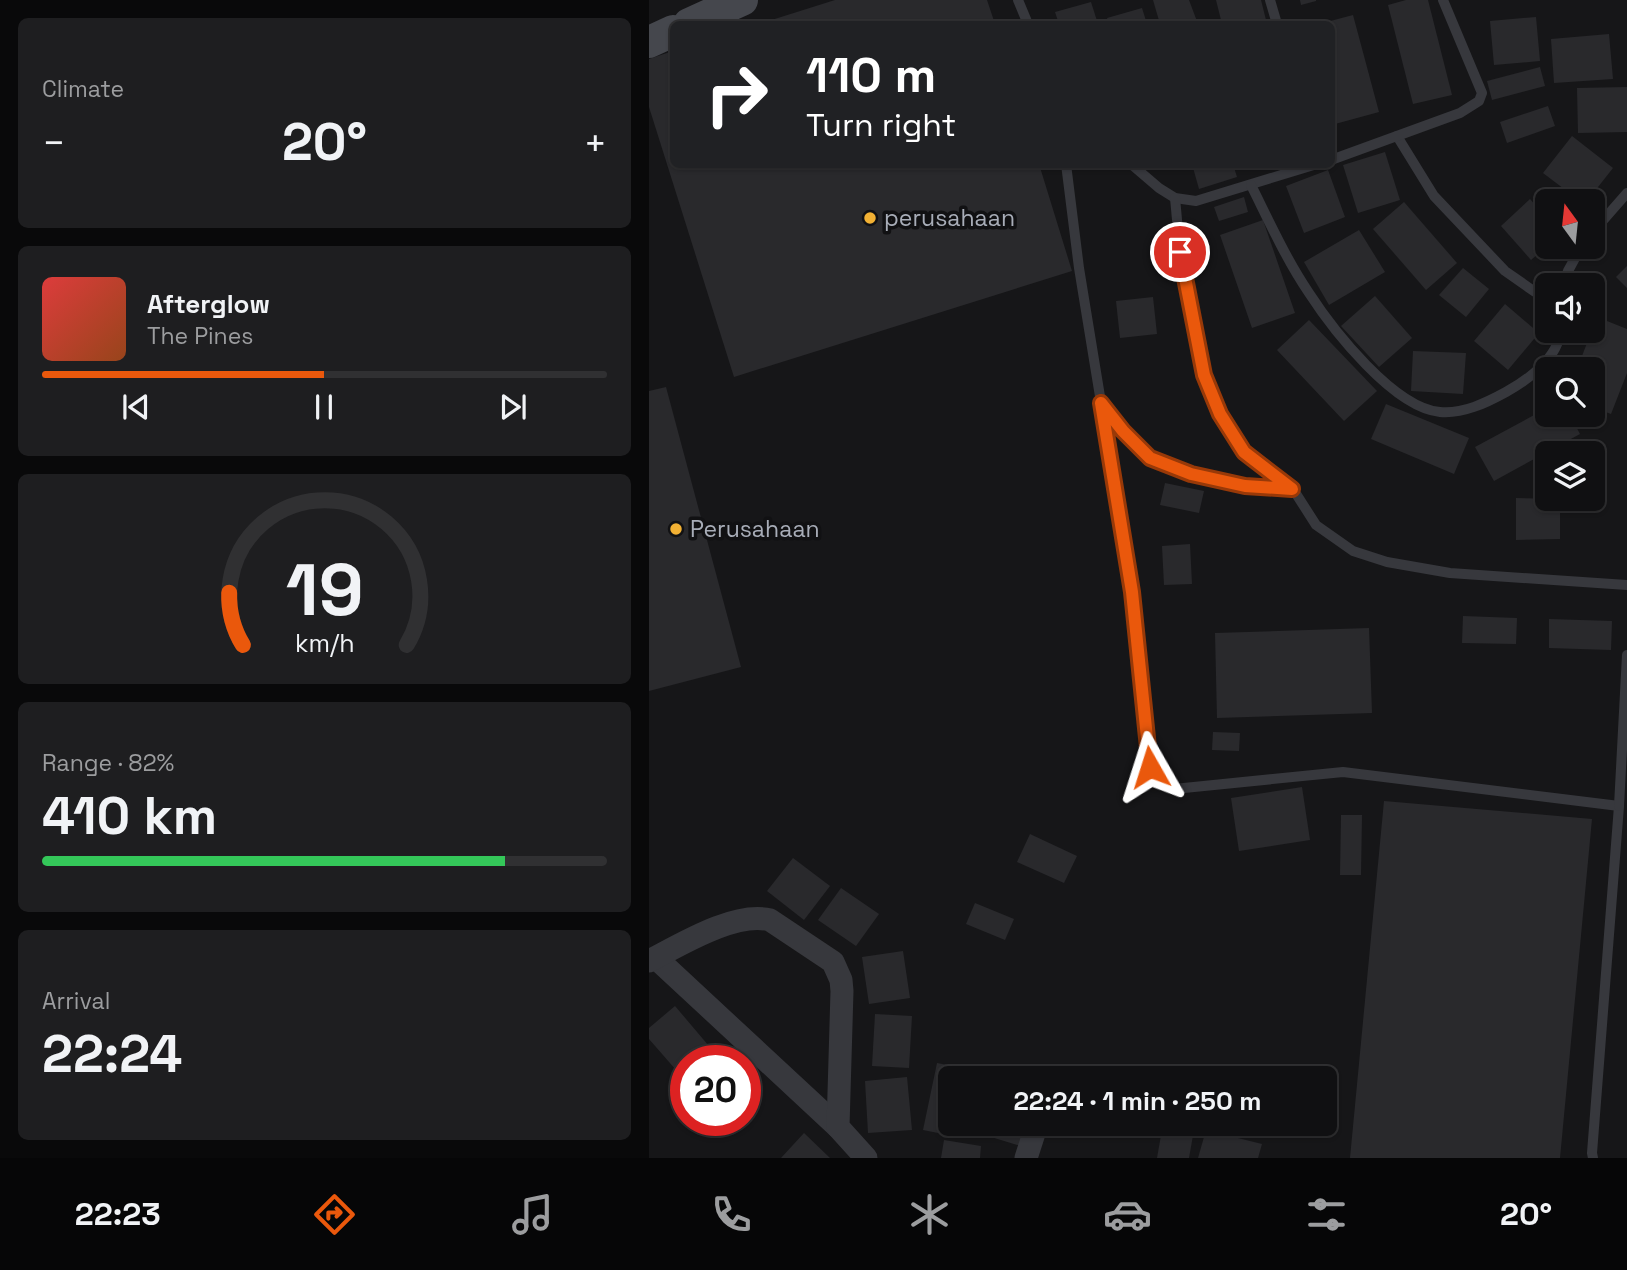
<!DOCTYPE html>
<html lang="en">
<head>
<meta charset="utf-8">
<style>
	body { margin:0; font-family:"Space Grotesk",sans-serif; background:#1e1e20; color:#f1f3f6; height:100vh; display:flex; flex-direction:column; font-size:26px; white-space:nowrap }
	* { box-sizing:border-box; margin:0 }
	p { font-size:23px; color:#9c9d9f }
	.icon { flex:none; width:38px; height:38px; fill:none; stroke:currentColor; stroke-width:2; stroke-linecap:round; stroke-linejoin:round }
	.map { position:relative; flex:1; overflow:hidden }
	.side { display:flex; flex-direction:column; gap:18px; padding:18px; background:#09090a; width:649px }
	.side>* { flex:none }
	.banner { position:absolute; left:21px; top:21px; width:665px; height:147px; border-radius:10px; box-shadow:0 2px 5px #0004,0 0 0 2px #303032; background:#202124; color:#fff; overflow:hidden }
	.needle { width:46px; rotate:345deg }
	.fabs { position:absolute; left:886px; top:189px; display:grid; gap:14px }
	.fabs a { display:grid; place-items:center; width:70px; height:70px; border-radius:10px; background:#101012; box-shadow:0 2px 5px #0004,0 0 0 2px #303032; font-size:35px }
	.speed { position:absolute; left:21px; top:1045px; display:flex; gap:14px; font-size:35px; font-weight:700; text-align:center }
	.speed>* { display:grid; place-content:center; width:91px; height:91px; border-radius:50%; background:#101012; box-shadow:0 2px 5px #0004,0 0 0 2px #303032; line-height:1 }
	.speed .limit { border:10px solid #d22; background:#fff; color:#111 }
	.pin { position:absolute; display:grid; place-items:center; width:60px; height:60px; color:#fff; margin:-30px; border:4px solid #fff; border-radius:50%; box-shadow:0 2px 7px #0007 }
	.me { position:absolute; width:77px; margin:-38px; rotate:354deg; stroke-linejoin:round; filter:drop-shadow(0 0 5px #0008) }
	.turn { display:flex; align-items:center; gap:24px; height:147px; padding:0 21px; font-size:32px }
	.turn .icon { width:91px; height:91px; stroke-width:2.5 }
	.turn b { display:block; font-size:49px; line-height:60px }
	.big { font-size:52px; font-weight:800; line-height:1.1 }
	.side .card { flex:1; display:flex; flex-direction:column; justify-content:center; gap:10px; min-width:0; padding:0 24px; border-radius:10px; background:#1e1e20 }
	.side .dial { align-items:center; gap:0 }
	.dial svg { height:182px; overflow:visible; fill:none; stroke:#303032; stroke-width:7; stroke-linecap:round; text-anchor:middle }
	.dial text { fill:#f1f3f6; stroke:none }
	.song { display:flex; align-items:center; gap:21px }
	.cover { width:84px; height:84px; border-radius:10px; background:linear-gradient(135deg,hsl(0 70% 55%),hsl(20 70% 35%)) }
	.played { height:7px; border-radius:4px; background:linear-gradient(90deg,#ea580c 50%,#303032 50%) }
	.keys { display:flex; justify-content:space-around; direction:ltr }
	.heat { display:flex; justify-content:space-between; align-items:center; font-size:38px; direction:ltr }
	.charge { height:10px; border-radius:5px; background:linear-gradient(90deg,#34c759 82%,#303032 0) }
	.trip { position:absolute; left:289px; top:1066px; width:399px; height:70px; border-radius:10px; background:#101012; box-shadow:0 2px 5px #0004,0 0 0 2px #303032; font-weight:800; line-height:70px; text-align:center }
	.menu { display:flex; height:112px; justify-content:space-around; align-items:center; background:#060607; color:#9c9d9f }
	.menu .icon { width:49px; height:49px }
	.menu .on { color:#ea580c }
	.menu b { font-size:32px; color:#f1f3f6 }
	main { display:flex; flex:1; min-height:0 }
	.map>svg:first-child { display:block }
	.building { fill:#29292c }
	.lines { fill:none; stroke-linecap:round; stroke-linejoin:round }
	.lane { stroke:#37383d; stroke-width:10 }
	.street { stroke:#37383d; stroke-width:23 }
	.secondary { stroke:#45474d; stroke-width:32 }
	.route-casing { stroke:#983908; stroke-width:18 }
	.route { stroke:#ea580c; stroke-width:12 }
	.poi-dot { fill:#f2b134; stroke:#111113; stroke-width:2.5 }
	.labels { text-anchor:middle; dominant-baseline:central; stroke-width:7; stroke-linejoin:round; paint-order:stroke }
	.poi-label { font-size:23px; fill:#a8adb8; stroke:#111113; text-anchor:start }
</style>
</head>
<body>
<main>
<section class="side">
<div class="card"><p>Climate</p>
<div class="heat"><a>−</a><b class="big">20°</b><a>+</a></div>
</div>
<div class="card">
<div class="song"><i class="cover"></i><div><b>Afterglow</b><p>The Pines</p></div></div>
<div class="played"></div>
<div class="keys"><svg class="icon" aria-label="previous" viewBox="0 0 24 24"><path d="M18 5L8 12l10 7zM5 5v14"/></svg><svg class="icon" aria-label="pause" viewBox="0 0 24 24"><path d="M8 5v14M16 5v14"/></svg><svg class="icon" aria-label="next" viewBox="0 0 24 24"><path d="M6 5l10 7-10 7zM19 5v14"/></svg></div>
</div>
<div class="card dial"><svg viewBox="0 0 100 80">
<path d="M14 69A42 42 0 1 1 86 69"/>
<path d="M14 69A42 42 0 0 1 8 46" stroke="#ea580c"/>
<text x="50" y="56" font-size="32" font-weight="700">19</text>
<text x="50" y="72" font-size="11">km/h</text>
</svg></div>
<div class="card"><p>Range · 82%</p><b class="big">410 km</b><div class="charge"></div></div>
<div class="card"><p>Arrival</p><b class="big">22:24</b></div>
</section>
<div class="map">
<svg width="978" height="1158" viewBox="0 0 978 1158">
	<rect width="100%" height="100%" fill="#161618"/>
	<!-- building -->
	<g class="building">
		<path d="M186,0H338L346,24H110Z"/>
		<path d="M504,0H540L549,24H511Z"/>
		<path d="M567,0H612L618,24H573Z"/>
		<path d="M651,0H667V1L652,5Z"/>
		<path d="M757,0H779L803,95L764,104L739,5Z"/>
		<path d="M442,2L449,24H410L406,12Z"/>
		<path d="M493,8L498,24H460L458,18Z"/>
		<path d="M704,15L730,112L686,124L682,109V24H670Z"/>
		<path d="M887,17L891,61L845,65L841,21Z"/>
		<path d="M960,34L964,79L905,83L902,39Z"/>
		<path d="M24,51V164H390L423,271L85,377L0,107V59Z"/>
		<path d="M891,67L896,86L843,100L838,81Z"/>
		<path d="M978,87V132L929,133L928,88Z"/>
		<path d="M899,106L906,126L858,143L851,122Z"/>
		<path d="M923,136L964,168L938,201H931L894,173Z"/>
		<path d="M736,152L751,200L709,213L694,165Z"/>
		<path d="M543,164H584L588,177L550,189Z"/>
		<path d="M679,170L696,217L655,233L637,186Z"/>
		<path d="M595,197L599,212L570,221L565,207Z"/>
		<path d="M881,199L898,218V246L882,260L852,226Z"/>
		<path d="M755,202L808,263L777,290L724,229Z"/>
		<path d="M614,220L646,313L603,328L571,235Z"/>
		<path d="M710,230L736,272L680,305L655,262Z"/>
		<path d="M978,266V288L967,277Z"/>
		<path d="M814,268L840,289L817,317L790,295Z"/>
		<path d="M726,296L763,338L730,367L692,326Z"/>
		<path d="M504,297L508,334L471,338L467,301Z"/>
		<path d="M856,304L890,333L859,370L825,341Z"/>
		<path d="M948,317L978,329V373L962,414L943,407V369H928Z"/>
		<path d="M660,320L728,391L695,421L628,350Z"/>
		<path d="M764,351L817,353L814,394L762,391Z"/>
		<path d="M17,387L92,667L0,691V391Z"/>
		<path d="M737,404L820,438L805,474L722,439Z"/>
		<path d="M898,408V415H921L931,434L845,481L826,447Z"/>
		<path d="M516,483L555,491L550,513L511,505Z"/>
		<path d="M867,498L911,499V539L867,540Z"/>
		<path d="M541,544L543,584L515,585L513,546Z"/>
		<path d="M814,616L868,618L867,644L813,643Z"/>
		<path d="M900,619L963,621L962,650L900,648Z"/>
		<path d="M720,628L723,713L568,718L566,633Z"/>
		<path d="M564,732L591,733L590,751L563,750Z"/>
		<path d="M653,787L661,840L590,851L582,798Z"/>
		<path d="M735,801L943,819L911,1158H701Z"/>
		<path d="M692,815H713L712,875H691Z"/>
		<path d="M381,834L428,856L415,883L368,862Z"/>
		<path d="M144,858L181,886L155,920L118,891Z"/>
		<path d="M192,888L230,914L207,946L169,920Z"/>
		<path d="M326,903L365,919L356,940L317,924Z"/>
		<path d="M254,951L261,998L220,1004L213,957Z"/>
		<path d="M26,1006L65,1052L55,1060H37V1076L34,1078L0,1039V1028Z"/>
		<path d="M226,1014L263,1016L260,1068L223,1066Z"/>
		<path d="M288,1063L314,1068L312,1078H301V1124L299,1135L274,1130Z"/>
		<path d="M335,1068L348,1072L347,1078H331Z"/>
		<path d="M381,1069L406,1078H378Z"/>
		<path d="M258,1077L263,1130L219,1133L216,1081Z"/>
		<path d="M332,1124H382L375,1147L329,1133Z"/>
		<path d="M514,1124H546L540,1158H508Z"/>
		<path d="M557,1130L613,1144L609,1158H549Z"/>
		<path d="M155,1133L181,1158H132Z"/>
		<path d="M295,1140L332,1146L331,1158H292Z"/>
	</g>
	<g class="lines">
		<!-- lane -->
		<g class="lane">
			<path d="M369,0L379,24"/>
			<path d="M621,0L628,24"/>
			<path d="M748,136L785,196L856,271L886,292L898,297"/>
			<path d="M682,160L811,113L830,101L833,93L794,0"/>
			<path d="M417,164L430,268L483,592L501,767L506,781L525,789L694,772L970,806L943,1153L944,1158"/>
			<path d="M482,164L510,188L526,198L547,201L668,164"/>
			<path d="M602,185C620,221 637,259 660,293C684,330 745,408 791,412C814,414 837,403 857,392C879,380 910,357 911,331"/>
			<path d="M526,198L531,252L555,375L571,414L595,452L642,488"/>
			<path d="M943,233L978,193"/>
			<path d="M914,285L919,271L932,247"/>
			<path d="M454,405L474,431L501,458L542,474L596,486L644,489L667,525L704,551L738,562L801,573L978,585"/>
			<path d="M970,806L978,655"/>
		</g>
		<!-- street -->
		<g class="street">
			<path d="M7,958L189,1127"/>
			<path d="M0,961C31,945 86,911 121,920L184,962L192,980L193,991L189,1127L217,1158"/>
			<path d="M377,1158L388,1124"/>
		</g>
		<!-- secondary -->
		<g class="secondary">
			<path d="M40,24L93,0"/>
			<path d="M0,42L24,31"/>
		</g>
	</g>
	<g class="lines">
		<!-- route casing -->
		<g class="route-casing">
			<path id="route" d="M501,767L483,592L452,403L474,431L501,458L542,474L596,486L643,489L595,452L571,414L555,375L531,252"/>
		</g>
		<!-- route -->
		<use href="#route" class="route"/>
	</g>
	<!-- markers -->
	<g class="poi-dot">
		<circle cx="221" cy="218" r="7"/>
		<circle cx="27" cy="529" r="7"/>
	</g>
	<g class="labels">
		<!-- poi labels -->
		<g class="poi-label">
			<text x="235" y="218">perusahaan</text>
			<text x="41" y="529">Perusahaan</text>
		</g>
	</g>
</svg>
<div class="fabs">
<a><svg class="needle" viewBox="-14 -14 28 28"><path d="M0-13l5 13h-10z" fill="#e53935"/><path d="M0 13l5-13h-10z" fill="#9c9d9f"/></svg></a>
<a><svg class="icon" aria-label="sound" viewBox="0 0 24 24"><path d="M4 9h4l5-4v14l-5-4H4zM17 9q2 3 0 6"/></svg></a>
<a><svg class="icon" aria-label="search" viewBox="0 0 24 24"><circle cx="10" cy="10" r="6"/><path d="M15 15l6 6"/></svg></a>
<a><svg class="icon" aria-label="layers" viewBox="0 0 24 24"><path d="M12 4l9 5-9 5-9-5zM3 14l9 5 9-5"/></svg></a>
</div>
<div class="speed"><div class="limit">20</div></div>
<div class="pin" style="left:531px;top:252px;background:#d93025"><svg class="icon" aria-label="arrive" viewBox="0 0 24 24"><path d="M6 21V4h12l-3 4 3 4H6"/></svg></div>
<svg class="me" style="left:501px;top:767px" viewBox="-20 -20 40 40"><path d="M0-17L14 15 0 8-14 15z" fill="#ea580c" stroke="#fff" stroke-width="4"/></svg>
<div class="trip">22:24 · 1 min · 250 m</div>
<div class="banner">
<div class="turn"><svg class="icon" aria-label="right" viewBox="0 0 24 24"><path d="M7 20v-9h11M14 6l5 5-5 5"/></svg><div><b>110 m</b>Turn right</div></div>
</div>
</div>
</main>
<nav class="menu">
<b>22:23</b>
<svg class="icon on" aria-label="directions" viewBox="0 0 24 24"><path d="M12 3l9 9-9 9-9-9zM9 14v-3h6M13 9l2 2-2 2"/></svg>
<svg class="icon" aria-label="music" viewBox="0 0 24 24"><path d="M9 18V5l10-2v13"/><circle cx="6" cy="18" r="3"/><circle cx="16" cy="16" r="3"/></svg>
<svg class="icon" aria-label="phone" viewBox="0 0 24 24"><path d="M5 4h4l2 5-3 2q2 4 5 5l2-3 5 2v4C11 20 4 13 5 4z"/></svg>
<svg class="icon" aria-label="climate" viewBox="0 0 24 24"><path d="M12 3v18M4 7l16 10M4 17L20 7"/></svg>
<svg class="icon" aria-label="car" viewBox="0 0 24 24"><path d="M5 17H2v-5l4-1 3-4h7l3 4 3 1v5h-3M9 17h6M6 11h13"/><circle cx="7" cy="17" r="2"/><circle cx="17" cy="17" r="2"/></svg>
<svg class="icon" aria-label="filters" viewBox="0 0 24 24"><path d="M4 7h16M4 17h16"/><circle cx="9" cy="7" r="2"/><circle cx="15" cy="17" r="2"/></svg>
<b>20°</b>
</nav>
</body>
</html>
